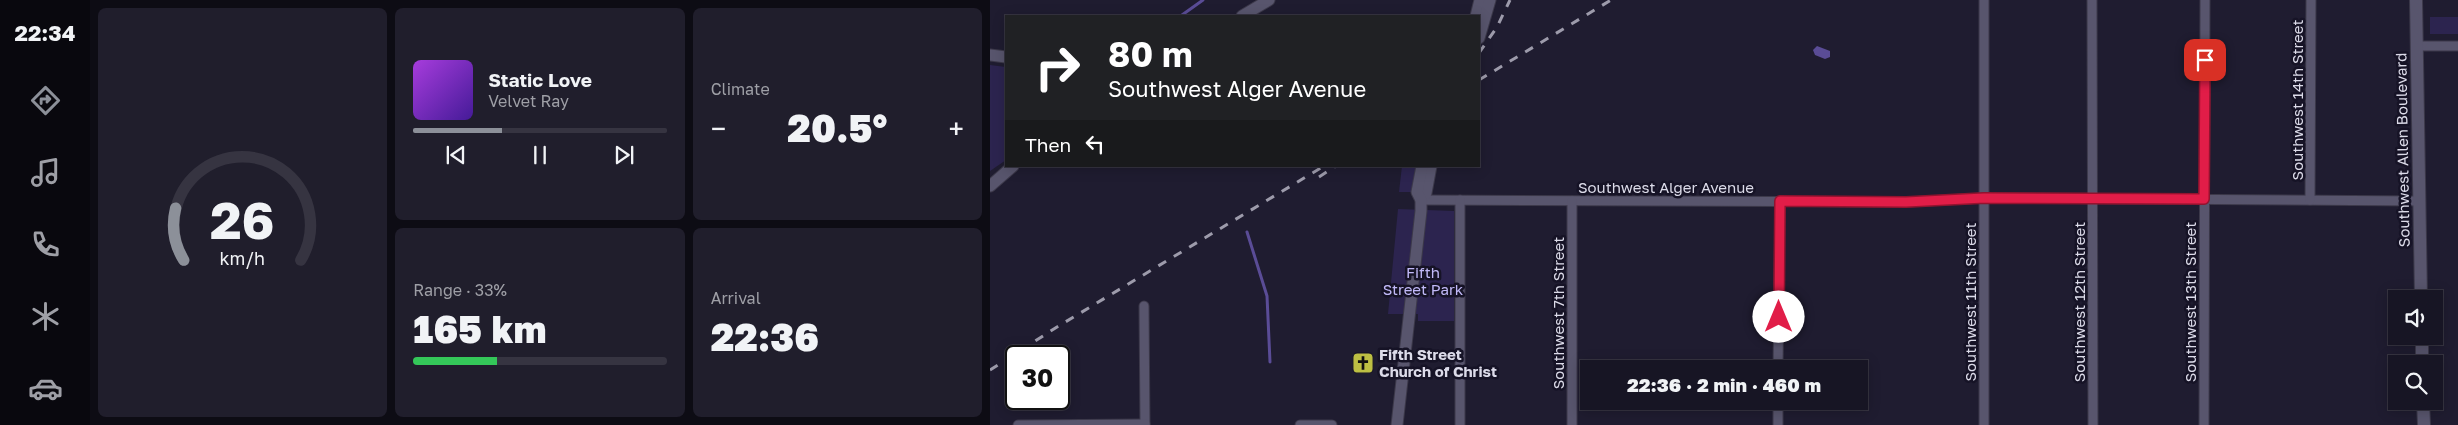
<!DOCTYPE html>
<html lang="en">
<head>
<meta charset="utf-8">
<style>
	body { margin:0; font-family:"Golos Text",sans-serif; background:#201e2c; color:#f1f3f6; height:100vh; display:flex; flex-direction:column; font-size:19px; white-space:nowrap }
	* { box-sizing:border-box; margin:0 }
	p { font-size:16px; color:#9e9fa6 }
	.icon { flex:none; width:28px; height:28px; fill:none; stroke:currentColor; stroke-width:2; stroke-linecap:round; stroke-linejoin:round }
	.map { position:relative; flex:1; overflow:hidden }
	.panel { display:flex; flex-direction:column; gap:8px; padding:8px; background:#0d0c14; width:900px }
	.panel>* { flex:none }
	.banner { position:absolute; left:15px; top:15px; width:475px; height:152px; border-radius:0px; box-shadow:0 2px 12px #0003,0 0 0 1px #363441; background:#202124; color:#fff; overflow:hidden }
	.tools { position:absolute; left:1398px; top:290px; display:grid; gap:10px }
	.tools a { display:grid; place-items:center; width:55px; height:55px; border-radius:0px; background:#171524; box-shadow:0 2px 12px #0003,0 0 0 1px #363441; font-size:25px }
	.speed { position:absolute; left:15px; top:345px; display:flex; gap:10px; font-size:25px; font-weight:700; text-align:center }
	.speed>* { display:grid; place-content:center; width:65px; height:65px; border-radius:50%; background:#171524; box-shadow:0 2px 12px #0003,0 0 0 1px #363441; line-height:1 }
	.speed .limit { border:2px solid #111; border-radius:8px; background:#fff; color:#111 }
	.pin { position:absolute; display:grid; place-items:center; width:42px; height:42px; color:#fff; margin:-21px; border-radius:10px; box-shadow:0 2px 8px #0006 }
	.me { position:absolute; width:55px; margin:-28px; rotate:0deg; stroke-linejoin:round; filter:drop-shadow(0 0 4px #0008) }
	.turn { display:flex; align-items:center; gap:18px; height:105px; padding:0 20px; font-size:22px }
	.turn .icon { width:65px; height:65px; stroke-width:2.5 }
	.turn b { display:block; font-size:35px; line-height:42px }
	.then { display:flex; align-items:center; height:48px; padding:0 20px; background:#0003; gap:10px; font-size:19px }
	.big { font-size:38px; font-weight:800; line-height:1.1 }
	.panel .tile { flex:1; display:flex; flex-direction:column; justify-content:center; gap:8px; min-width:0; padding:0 18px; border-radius:8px; background:#201e2c }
	.panel .dial { align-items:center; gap:0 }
	.dial svg { height:130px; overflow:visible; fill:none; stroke:#363441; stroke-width:7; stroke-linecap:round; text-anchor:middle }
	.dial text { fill:#f1f3f6; stroke:none }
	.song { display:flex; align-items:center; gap:15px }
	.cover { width:60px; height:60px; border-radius:8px; background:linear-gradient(135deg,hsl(280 70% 55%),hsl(260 70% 35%)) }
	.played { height:5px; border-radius:2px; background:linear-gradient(90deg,#8c9099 35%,#363441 35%) }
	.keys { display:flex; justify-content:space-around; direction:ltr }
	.heat { display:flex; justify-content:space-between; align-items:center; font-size:28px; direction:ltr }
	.charge { height:8px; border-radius:4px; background:linear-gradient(90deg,#34c759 33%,#363441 0) }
	.panel .tiles { flex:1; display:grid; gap:8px; grid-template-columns:repeat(3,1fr) }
	.tile:first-child { grid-row:span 2 }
	.trip { position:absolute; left:590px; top:360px; width:288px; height:50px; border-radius:0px; background:#171524; box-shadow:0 2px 12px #0003,0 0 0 1px #363441; font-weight:800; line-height:50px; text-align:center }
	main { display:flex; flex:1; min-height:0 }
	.dock { display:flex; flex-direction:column; width:90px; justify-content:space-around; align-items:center; background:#09080e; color:#9e9fa6 }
	.dock .icon { width:35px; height:35px }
	.dock .selected { color:#8c9099 }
	.dock b { font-size:22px; color:#f1f3f6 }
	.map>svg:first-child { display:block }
	.green { fill:#2c244f }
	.water { fill:#5a4c96 }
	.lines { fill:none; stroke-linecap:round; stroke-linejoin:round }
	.stream { stroke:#5a4c96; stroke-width:3 }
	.minor-casing { stroke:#3c394a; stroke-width:11 }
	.tertiary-casing { stroke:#3c394a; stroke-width:13 }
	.secondary-casing { stroke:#3c394a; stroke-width:14 }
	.minor { stroke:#58556d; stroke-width:9 }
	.tertiary { stroke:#58556d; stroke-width:11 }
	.secondary { stroke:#58556d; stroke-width:12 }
	.rail { stroke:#9d9bab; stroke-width:3; stroke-dasharray:9 9; stroke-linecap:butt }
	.route-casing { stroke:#92132f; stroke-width:12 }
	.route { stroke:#e11d48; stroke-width:9 }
	.labels { text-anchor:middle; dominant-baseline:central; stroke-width:5; stroke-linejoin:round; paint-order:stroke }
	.street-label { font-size:15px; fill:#dcdbe9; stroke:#161326 }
	.park-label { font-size:15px; fill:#c1b9f8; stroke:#161326 }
	.poi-label { font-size:15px; font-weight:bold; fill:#dcdbe9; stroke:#161326; text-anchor:start }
</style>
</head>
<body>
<main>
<nav class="dock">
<b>22:34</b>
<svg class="icon selected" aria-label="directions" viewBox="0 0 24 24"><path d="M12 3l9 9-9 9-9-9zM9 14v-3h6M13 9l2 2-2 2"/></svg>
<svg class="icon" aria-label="music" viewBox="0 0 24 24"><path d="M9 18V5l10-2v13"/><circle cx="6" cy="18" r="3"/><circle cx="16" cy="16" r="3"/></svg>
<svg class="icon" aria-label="phone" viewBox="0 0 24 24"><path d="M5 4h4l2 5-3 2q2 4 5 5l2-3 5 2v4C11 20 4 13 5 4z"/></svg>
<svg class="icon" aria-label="climate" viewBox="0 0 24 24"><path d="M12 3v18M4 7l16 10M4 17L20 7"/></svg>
<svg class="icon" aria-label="car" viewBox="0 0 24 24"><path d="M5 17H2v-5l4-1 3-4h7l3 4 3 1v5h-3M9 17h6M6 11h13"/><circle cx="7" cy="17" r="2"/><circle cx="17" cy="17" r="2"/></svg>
</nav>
<section class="panel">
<div class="tiles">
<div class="tile dial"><svg viewBox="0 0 100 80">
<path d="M14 69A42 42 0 1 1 86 69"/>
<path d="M14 69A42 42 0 0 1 9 37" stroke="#8c9099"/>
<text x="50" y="56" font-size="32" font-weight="700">26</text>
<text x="50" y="72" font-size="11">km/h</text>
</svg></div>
<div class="tile">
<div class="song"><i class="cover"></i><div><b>Static Love</b><p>Velvet Ray</p></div></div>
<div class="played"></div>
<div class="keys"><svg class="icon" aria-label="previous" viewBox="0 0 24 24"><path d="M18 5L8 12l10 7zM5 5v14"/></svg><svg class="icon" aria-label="pause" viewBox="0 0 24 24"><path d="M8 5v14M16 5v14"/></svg><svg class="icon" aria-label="next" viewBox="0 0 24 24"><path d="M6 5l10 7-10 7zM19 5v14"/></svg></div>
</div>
<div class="tile"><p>Climate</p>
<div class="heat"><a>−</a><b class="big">20.5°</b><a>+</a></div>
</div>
<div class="tile"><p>Range · 33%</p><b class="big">165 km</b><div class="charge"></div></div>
<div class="tile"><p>Arrival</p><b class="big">22:36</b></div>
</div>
</section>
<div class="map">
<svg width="1468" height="425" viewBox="0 0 1468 425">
	<rect width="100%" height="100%" fill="#1f1c30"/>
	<!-- green -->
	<g class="green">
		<rect x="1440" y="17" width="28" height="17"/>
		<path d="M0,65L16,67V160L0,171Z"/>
		<path d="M412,166H441V192H409Z"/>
		<path d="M408,209L464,211V321H428V314H398Z"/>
	</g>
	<!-- water -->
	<path class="water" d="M827,46L840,51V57L835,59L825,55L823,50Z"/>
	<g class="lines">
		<!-- stream -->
		<g class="stream">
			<path d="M192,15L213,0"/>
			<path d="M257,232L277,296L280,362"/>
		</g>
		<!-- minor casing -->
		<g class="minor-casing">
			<g id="minor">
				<path d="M1102,0L1103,425"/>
				<path d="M1427,46H1468"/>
				<path d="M431,200L917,202L994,198L1429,201"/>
				<path d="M1320,200L1321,0"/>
				<path d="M582,201V425"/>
				<path d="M154,306L155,425"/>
				<path d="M788,369L790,201"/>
				<path d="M28,425L155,424"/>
				<path d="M310,425H342"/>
				<path d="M470,425V200"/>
				<path d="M788,425V401"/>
				<path d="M994,425V0"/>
				<path d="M1214,425L1215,0"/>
			</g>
		</g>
		<!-- tertiary casing -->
		<g class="tertiary-casing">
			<g id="tertiary">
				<path d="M252,16L279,0"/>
				<path d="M486,16L490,0"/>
				<path d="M489,38L500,0"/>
				<path d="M0,55L16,57"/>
				<path d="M0,186L23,166"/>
				<path d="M431,200L436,193L441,166"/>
				<path d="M407,425L431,211V200L427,192L432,166"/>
			</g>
		</g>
		<!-- secondary casing -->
		<g class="secondary-casing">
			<g id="secondary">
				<path d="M1426,0L1431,299"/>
				<path d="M1432,336V364"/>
				<path d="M1433,401L1434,425"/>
			</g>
		</g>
		<!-- minor -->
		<use href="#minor" class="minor"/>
		<!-- tertiary -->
		<use href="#tertiary" class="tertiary"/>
		<!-- secondary -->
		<use href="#secondary" class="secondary"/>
		<!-- rail -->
		<g class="rail">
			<path d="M489,53L507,27L520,0"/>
			<path d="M489,80L621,0"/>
			<path d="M329,177L346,166"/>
			<path d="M0,370L67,327L334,166"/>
		</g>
	</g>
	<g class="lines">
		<!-- route casing -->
		<g class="route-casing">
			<path id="route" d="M789,317L790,201L916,202L994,198L1214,199L1215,60"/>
		</g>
		<!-- route -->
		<use href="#route" class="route"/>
	</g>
	<!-- icons -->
	<defs>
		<g id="church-square" transform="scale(1.125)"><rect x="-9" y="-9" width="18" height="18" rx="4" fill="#bdbf43" stroke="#161326"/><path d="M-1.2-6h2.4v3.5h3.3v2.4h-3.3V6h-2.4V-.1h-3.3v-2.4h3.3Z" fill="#111"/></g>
	</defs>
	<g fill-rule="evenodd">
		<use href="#church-square" x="373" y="363"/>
	</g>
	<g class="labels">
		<!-- street labels -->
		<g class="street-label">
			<text transform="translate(1307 100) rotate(-90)">Southwest 14th Street</text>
			<text transform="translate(1412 150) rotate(-91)">Southwest Allen Boulevard</text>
			<text x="676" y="187">Southwest Alger Avenue</text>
			<text transform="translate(980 302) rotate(-90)">Southwest 11th Street</text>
			<text transform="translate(1089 302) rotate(-90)">Southwest 12th Street</text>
			<text transform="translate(1200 302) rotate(-90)">Southwest 13th Street</text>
			<text transform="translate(568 313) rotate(-90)">Southwest 7th Street</text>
		</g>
		<!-- park labels -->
		<g class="park-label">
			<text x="433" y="272">Fifth<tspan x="433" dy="17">Street Park</tspan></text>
		</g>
		<!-- poi labels -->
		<g class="poi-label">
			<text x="389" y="354">Fifth Street<tspan x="389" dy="17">Church of Christ</tspan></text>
		</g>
	</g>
</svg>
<div class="tools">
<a><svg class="icon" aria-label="sound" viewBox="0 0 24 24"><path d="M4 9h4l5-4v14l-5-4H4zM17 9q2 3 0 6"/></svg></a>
<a><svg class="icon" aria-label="search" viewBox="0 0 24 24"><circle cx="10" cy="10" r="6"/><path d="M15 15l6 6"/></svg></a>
</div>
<div class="speed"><div class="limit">30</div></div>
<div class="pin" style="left:1215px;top:60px;background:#d93025"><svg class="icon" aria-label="arrive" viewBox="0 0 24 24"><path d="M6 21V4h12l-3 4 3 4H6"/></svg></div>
<svg class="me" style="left:789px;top:317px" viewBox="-20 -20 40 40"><circle r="19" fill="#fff"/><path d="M0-13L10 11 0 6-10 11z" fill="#e11d48"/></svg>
<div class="trip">22:36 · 2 min · 460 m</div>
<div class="banner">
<div class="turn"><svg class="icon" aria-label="right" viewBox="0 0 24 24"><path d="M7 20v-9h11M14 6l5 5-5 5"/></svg><div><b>80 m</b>Southwest Alger Avenue</div></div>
<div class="then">Then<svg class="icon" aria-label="left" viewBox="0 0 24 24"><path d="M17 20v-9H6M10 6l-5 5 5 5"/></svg></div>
</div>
</div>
</main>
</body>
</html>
